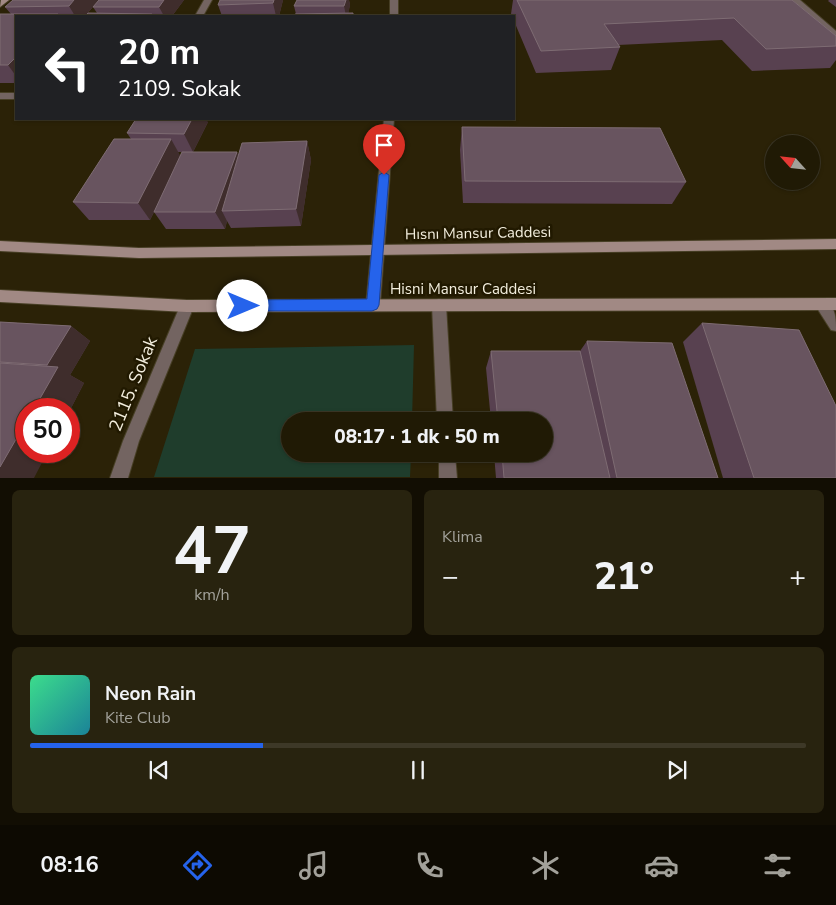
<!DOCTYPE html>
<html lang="tr">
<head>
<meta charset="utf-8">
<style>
	body { margin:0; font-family:"Nunito Sans",sans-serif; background:#28230f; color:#f1f3f6; height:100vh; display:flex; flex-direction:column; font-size:19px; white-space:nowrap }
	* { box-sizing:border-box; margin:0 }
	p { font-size:16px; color:#a2a19a }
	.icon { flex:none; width:28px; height:28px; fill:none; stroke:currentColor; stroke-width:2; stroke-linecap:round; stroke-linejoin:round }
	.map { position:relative; height:478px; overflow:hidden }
	.side { display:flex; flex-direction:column; gap:12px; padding:12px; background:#120e03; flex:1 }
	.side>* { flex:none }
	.hud { position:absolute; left:15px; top:15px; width:500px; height:105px; border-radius:0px; box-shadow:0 1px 4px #0004,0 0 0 1px #3d3827; background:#202124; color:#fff; overflow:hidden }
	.needle { width:32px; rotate:297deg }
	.buttons { position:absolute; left:765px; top:135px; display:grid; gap:10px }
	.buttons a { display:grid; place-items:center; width:55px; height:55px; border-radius:50%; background:#201a05; box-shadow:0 1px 4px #0004,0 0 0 1px #3d3827; font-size:25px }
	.speed { position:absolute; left:15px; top:398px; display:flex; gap:10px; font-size:25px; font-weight:700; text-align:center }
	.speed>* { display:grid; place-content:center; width:65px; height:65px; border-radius:50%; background:#201a05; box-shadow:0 1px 4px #0004,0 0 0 1px #3d3827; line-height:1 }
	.speed .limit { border:8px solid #d22; background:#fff; color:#111 }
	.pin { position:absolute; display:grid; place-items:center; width:42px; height:42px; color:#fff; margin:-51px -21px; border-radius:50% 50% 50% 0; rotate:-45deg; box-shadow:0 0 5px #0007 }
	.pin .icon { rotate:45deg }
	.me { position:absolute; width:55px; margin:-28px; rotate:90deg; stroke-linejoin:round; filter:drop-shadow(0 0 4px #0008) }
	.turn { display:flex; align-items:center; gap:18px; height:105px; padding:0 20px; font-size:22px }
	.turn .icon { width:65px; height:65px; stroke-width:2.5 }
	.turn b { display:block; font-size:35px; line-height:42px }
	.big { font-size:38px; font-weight:800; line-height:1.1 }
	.side .card { flex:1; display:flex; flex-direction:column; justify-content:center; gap:8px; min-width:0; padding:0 18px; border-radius:8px; background:#28230f }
	.side .dial { align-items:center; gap:0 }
	.dial b { font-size:65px; line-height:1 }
	.song { display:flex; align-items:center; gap:15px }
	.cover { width:60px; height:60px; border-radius:8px; background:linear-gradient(135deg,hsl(150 70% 55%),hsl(190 70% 35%)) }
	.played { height:5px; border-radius:2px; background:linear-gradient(90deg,#2563eb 30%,#3d3827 30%) }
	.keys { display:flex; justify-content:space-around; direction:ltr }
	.heat { display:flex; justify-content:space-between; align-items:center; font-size:28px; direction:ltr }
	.side .tiles { flex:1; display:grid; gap:12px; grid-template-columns:1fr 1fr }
	.card:last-child { grid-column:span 2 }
	.trip { position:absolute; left:281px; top:412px; width:272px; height:50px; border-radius:25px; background:#201a05; box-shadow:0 1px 4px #0004,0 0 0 1px #3d3827; font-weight:800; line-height:50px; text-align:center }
	.menu { display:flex; height:80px; justify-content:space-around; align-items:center; background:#0d0a02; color:#a2a19a }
	.menu .icon { width:35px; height:35px }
	.menu .current { color:#2563eb }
	.menu b { font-size:22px; color:#f1f3f6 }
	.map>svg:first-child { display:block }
	.green { fill:#1f3d2c }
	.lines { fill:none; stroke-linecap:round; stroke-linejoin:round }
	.street-casing { stroke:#473f25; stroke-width:2 }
	.secondary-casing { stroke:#473f25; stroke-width:2 }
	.street { fill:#736461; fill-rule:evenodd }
	.secondary { fill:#a18984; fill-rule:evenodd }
	.wall { fill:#584150 }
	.shaded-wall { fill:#3f2d2c }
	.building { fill:#68545f; stroke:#7e6c73 }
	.route { fill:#2563eb; stroke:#184099 }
	.labels { text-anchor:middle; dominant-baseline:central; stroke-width:5; stroke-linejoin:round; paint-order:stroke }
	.street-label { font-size:15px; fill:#f3eedd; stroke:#211900 }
	.near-street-label { font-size:18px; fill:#f3eedd; stroke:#211900 }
</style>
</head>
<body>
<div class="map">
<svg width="836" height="478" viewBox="0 0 836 478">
	<rect width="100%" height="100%" fill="#2b2207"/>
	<!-- green -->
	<path class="green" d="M414,345L412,421H290V454H411L410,477H154L195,349Z"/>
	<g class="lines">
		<!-- street casing -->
		<g class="street-casing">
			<g id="street">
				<path d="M204,0H212L203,16H195Z"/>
				<rect x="390" y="0" width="8" height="16"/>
				<path d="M792,0H800L836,31V37Z"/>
				<rect x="0" y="93" width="16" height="6"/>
				<path d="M384,119H394L380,305L378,309L373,311L368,309L366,305Z"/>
				<path d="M439,299L444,301L446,305L453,421H437L432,305L434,301Z"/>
				<path d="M822,299C836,304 836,319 836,331L831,330L815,305L817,301Z"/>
				<path d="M187,300L192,302L194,306L139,441L128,478H110L123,441L180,306L182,302Z"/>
				<path d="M439,454H455L457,478H439Z"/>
			</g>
		</g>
		<!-- secondary casing -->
		<g class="secondary-casing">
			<g id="secondary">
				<path d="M9,0L0,7L1,0Z"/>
				<path d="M836,239V249L139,258L0,251V241L139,248Z"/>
				<path d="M0,290L187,300L836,298V310L187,312L0,302Z"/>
			</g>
		</g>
		<!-- street -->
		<use href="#street" class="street"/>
		<!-- secondary -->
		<use href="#secondary" class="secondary"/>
	</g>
	<!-- wall -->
	<g class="wall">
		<path d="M99,0L85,16L97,13L93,7L184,0L172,16H16V83H0V14H11L5,7Z"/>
		<path d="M283,0L279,16H222L218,5Z"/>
		<path d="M297,0H349L350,5L348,13L296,14L294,6Z"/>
		<path d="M513,0H792L836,36V60L830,68L752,71L722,40L618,45L620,47L611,70L536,73L514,21V16H512L511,14Z"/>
		<path d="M829,0H836V7L828,1Z"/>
		<path d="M208,122L193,152H178L180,157L237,152L238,156L307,141L311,160L301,226L231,228L227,221L225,229H166L154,212L150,220H89L73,202L131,139L127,133Z"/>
		<path d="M462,127L686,182L672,204L463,203L460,150Z"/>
		<path d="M0,322L71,326L90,341L70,375L84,383L69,412V409L0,478Z"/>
		<path d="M702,323L836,478H723L683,342Z"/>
		<path d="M587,341L718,478H496L494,454H545V421H491L486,368L491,351H580Z"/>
	</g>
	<!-- shaded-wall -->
	<g class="shaded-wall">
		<path d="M74,0H99L85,16H75L69,6Z"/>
		<path d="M164,0H184L172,16H164L159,7Z"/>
		<path d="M274,0H283L279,16H276L273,3Z"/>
		<path d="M346,0H349L350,5L348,16H346L344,6Z"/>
		<path d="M16,57V76L8,65Z"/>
		<path d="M192,119H206L208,122L193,152L184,134Z"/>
		<path d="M171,139L181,157L150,220L138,203Z"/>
		<path d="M307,141L311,160L301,226L296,209Z"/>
		<path d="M237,152L244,170L222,211L227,221L225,229L215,212Z"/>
		<path d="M71,326L90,341L70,375L84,383L69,412V409H34L56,370L47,365Z"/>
		<path d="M26,422V451H48L34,478H0V467Z"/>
	</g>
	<!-- building -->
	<g class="building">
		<path d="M13,0H74L69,6L5,7Z"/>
		<path d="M99,0H164L159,7H93Z"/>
		<path d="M220,0H274L273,3L218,5Z"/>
		<path d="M297,0H346L344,6H294Z"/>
		<path d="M517,0H792L836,36V46L766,49L734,18L604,24L620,47L541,51Z"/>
		<path d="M88,13L152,14L150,16H85Z"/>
		<path d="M353,13V16H294L295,14Z"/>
		<path d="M0,14H58L56,16H16V57L8,65H0Z"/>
		<path d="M136,119H192L184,134L127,133Z"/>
		<path d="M462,127L660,128L686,182L465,181Z"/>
		<path d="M114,139H171L138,203L73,202Z"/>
		<path d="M307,141L296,209L222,211L242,143Z"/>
		<path d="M182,152H237L215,212H154Z"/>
		<path d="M0,322L71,326L47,365L0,362Z"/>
		<path d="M702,323L799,330L836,406V478H754Z"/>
		<path d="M587,341L672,343L718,478H617Z"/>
		<path d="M491,351H580L610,478H504L502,454H545V421H498Z"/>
		<path d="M0,363L58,367L34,409H26V422L0,467Z"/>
	</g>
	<!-- route -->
	<path class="route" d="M384,172L389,175L379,305L377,309L372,311H243L238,310L236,306L238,302L243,300L367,299L379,175Z"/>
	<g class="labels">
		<!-- street labels -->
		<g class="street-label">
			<text transform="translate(478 233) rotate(-1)">Hısnı Mansur Caddesi</text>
			<text x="463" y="289">Hisni Mansur Caddesi</text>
		</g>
		<!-- near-street labels -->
		<g class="near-street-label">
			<text transform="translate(133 384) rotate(-68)">2115. Sokak</text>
		</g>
	</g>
</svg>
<div class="buttons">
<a><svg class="needle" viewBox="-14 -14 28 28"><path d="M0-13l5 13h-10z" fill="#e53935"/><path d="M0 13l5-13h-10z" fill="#a2a19a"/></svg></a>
</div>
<div class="speed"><div class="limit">50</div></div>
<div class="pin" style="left:384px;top:175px;background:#d93025"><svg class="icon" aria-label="arrive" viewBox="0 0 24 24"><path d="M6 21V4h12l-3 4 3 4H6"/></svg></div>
<svg class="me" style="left:243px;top:306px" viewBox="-20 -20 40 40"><circle r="19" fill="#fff"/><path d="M0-13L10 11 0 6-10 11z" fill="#2563eb"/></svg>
<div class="trip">08:17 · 1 dk · 50 m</div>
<div class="hud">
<div class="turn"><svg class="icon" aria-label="left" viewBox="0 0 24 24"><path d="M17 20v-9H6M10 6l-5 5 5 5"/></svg><div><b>20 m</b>2109. Sokak</div></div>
</div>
</div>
<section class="side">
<div class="tiles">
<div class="card dial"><b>47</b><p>km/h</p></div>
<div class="card"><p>Klima</p>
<div class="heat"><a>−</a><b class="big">21°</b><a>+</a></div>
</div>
<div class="card">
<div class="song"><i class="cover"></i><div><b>Neon Rain</b><p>Kite Club</p></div></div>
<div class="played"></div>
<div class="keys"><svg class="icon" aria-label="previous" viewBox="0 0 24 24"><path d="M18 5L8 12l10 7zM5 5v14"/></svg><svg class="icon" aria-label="pause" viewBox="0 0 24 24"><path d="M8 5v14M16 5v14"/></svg><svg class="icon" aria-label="next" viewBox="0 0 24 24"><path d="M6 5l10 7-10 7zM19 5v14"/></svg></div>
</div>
</div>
</section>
<nav class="menu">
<b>08:16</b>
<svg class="icon current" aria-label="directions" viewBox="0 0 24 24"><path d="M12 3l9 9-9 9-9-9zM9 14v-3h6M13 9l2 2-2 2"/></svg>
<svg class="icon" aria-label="music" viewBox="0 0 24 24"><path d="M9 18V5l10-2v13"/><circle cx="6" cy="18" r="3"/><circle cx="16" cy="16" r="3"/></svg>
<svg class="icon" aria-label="phone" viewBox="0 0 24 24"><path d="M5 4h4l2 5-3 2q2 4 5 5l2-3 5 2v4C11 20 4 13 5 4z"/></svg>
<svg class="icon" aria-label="climate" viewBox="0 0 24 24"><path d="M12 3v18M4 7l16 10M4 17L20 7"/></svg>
<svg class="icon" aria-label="car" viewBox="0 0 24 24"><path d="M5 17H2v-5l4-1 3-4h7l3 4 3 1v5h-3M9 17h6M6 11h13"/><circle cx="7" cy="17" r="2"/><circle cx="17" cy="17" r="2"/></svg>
<svg class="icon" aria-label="filters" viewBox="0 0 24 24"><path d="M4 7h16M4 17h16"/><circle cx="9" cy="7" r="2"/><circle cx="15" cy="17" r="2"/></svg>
</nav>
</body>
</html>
